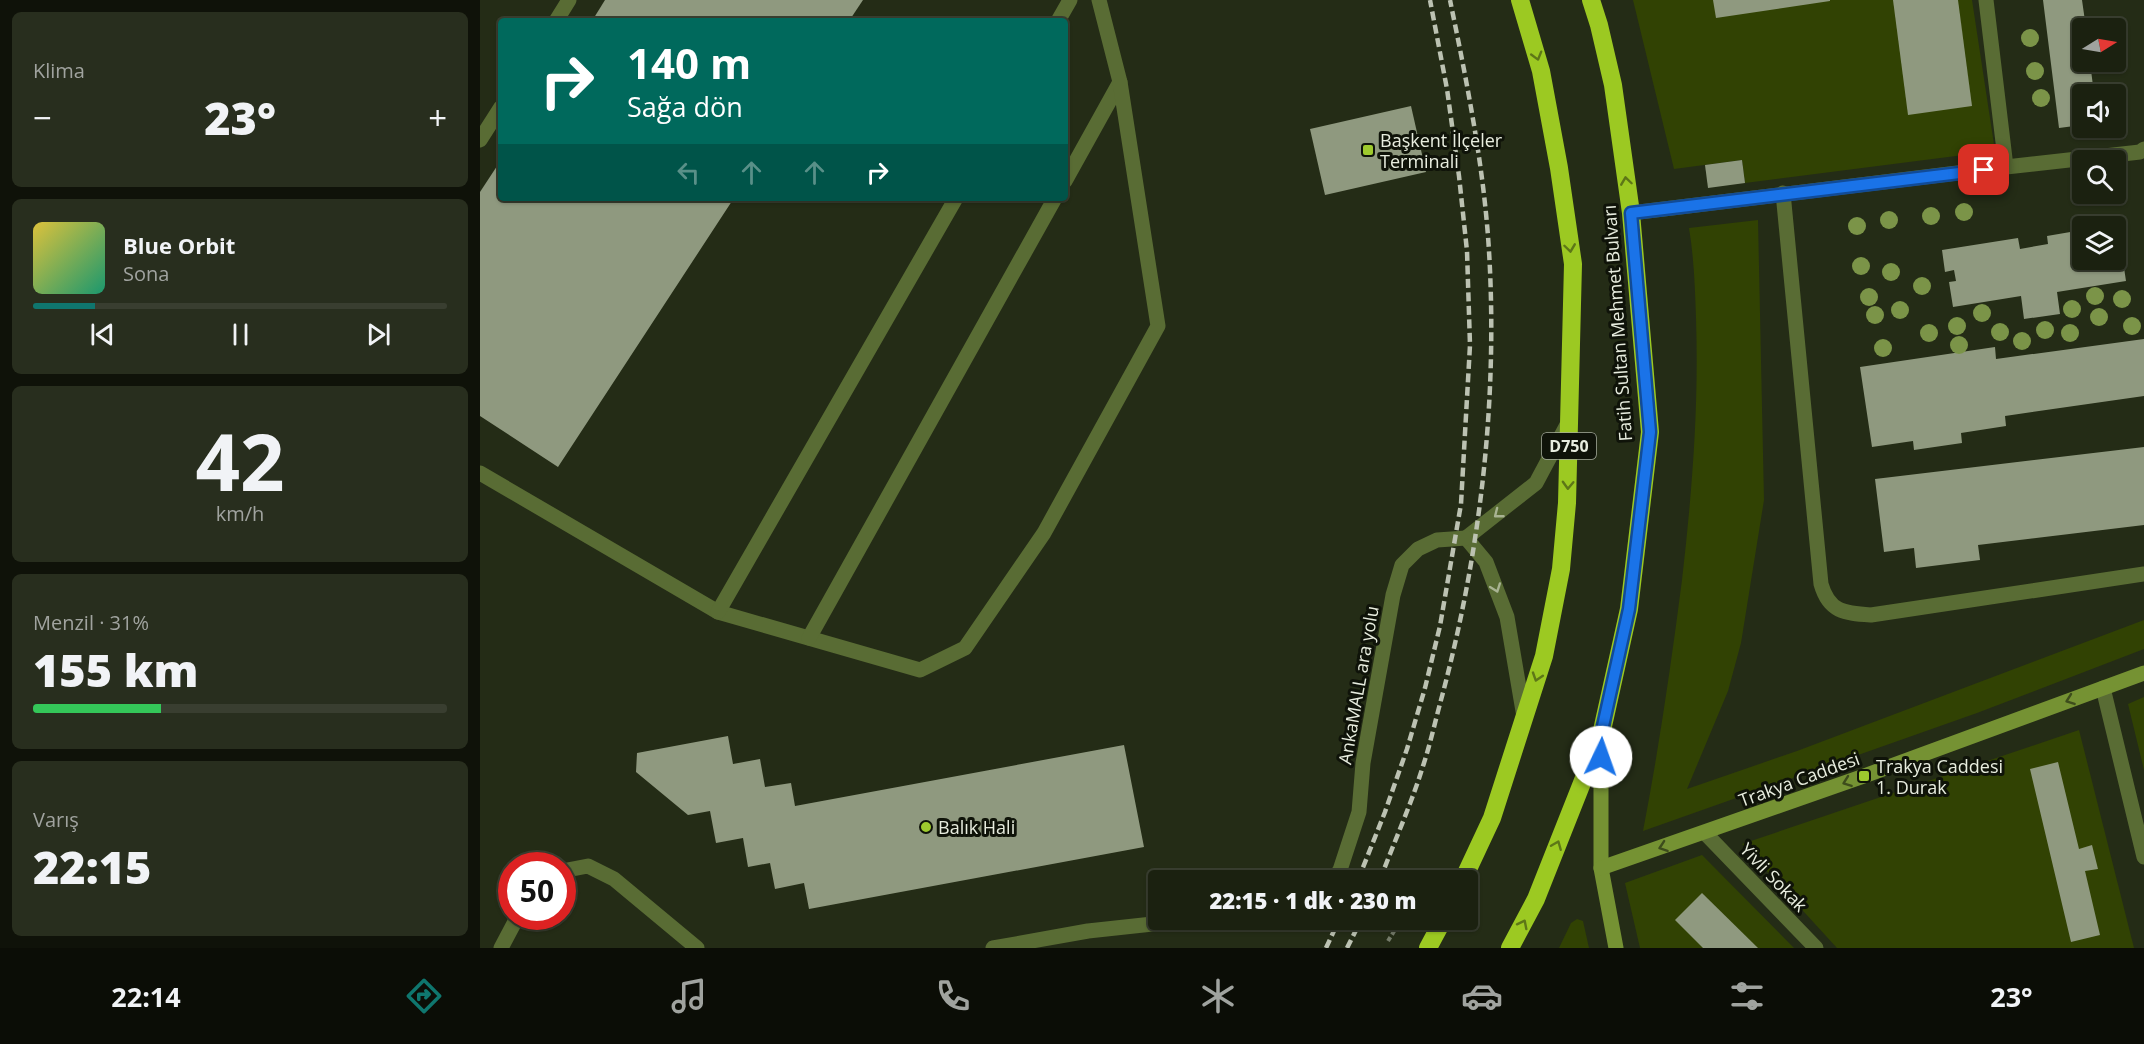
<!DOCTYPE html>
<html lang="tr">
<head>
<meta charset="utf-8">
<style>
	body { margin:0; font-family:"Open Sans",sans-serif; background:#282e1e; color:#f1f3f6; height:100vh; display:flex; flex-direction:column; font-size:22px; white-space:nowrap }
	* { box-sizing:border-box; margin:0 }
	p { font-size:20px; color:#a0a39f }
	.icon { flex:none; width:33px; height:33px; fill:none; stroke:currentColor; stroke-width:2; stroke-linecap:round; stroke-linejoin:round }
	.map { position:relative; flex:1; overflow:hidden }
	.drawer { display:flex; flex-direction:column; gap:12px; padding:12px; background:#0f1209; width:480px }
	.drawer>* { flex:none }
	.hud { position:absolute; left:18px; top:18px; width:570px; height:183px; border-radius:6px; box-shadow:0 2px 4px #0004,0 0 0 2px #393e30; background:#00695c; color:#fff; overflow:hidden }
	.needle { width:39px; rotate:79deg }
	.buttons { position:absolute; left:1592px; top:18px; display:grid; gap:12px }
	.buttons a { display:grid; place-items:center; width:54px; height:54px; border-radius:6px; background:#1b2110; box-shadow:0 2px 4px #0004,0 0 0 2px #393e30; font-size:30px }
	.speed { position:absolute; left:18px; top:852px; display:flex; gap:12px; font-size:30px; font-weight:700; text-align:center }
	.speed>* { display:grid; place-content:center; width:78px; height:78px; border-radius:50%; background:#1b2110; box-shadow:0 2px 4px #0004,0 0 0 2px #393e30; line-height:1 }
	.speed .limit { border:9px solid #d22; background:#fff; color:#111 }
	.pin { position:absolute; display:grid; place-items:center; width:51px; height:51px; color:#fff; margin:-26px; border-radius:12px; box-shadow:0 3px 9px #0006 }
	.me { position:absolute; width:66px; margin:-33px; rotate:3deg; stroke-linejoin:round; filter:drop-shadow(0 0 4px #0008) }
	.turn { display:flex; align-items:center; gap:21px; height:126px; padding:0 30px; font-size:27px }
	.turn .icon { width:78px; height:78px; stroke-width:2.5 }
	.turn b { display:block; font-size:42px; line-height:51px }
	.lanes { display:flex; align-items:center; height:57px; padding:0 30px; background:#0003; justify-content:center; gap:30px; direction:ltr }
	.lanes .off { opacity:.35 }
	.big { font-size:45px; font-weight:800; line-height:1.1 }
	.drawer .widget { flex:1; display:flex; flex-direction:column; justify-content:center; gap:9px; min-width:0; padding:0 21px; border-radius:9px; background:#282e1e }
	.drawer .dial { align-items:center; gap:0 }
	.dial b { font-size:78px; line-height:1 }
	.song { display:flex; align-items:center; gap:18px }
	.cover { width:72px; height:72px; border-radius:9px; background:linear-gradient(135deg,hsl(50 70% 55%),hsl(160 70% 35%)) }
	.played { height:6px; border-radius:3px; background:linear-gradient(90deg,#0f766e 15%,#393e30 15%) }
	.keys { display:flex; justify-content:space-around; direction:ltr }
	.heat { display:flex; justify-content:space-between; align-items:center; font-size:33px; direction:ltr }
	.charge { height:9px; border-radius:4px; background:linear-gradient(90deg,#34c759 31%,#393e30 0) }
	.trip { position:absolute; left:668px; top:870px; width:330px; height:60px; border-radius:6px; background:#1b2110; box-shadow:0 2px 4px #0004,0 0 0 2px #393e30; font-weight:800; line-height:60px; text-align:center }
	.tabs { display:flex; height:96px; justify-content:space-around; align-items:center; background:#0b0d06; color:#a0a39f }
	.tabs .icon { width:42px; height:42px }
	.tabs .active { color:#0f766e }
	.tabs b { font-size:27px; color:#f1f3f6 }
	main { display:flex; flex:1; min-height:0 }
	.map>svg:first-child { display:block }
	.green { fill:#314203 }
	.building { fill:#8f997f }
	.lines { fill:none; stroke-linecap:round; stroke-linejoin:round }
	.path { stroke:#747b69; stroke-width:4; stroke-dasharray:4.5 3; stroke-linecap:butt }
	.lane { stroke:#596c34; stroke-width:15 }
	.street { stroke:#596c34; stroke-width:15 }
	.secondary { stroke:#759233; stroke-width:15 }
	.highway { stroke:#9cc922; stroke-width:18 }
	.rail { stroke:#bcc2b2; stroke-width:4.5; stroke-dasharray:9 4.5; stroke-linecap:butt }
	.tree { fill:#7b9448 }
	.oneway { stroke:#5d7717 }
	.oneway2 { stroke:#a8b392 }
	.oneway3 { stroke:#3d4c1c }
	.route-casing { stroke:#114b97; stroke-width:15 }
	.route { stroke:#1a73e8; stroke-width:10 }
	.poi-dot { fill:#9eca2e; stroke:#0f1309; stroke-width:2 }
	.labels { text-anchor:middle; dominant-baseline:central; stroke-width:6; stroke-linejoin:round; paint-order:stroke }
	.shield { fill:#0f1309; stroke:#a7ac9f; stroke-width:1.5 }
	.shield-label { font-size:16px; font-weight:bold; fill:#e8eddf }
	.poi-label { font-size:18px; fill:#e8eddf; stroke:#0f1309; text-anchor:start }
	.street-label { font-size:18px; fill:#e8eddf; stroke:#0f1309 }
</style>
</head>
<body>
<main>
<section class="drawer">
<div class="widget"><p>Klima</p>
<div class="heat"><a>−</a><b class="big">23°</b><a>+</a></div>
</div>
<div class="widget">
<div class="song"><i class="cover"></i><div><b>Blue Orbit</b><p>Sona</p></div></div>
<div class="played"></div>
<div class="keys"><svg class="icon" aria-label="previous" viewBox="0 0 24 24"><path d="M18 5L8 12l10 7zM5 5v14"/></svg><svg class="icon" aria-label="pause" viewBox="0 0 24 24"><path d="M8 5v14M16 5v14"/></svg><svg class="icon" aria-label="next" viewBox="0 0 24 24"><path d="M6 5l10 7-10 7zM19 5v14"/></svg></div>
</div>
<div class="widget dial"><b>42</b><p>km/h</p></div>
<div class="widget"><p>Menzil · 31%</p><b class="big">155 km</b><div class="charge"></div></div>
<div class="widget"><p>Varış</p><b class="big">22:15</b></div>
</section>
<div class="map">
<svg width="1664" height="948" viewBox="0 0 1664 948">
	<rect width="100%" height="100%" fill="#242c16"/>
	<!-- green -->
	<g class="green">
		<path d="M1153,0H1492L1515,151L1265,183L1262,160L1194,169Z"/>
		<path d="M1278,220L1284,500L1261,643L1248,691L1207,789L1317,751L1664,620V649L1497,713L1163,831C1179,748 1191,665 1202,580C1212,493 1219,407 1216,318C1215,288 1214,258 1209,228Z"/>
		<path d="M1664,697V770L1648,704Z"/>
		<path d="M1599,730L1654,948H1357L1262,844Z"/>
		<path d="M1222,855L1314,948H1160L1145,883Z"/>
		<path d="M1097,919L1103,921L1109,948H1079L1091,923Z"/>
	</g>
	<!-- building -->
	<g class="building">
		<path d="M125,0H383L369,21H112Z"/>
		<path d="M1233,0H1350V1L1236,18Z"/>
		<path d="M1413,0H1478L1492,106L1428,115Z"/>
		<path d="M1563,0H1602L1606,28H1602V62H1610L1614,94H1602V125L1579,128Z"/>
		<path d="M931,106L946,172L845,195L830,129Z"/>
		<path d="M21,160V198H254L78,467L0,416V192Z"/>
		<path d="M1262,160L1265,183L1228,188L1225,165Z"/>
		<path d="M1638,224L1643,252L1635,253V225Z"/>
		<path d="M1602,230V260H1634V262L1643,261L1646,281L1577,292L1580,314L1544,319L1541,296L1473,307L1469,282L1476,281L1474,270L1465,272L1462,250L1538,238L1540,249L1568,244L1567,236Z"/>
		<path d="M1664,339V396L1525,416L1526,426L1481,433L1482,443L1434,450L1433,441L1392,447L1380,367L1515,347L1516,359Z"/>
		<path d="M1664,447V525L1498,545L1500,560L1436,568L1434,548L1404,552L1395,479Z"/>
		<path d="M248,736L253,764L280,759L285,787L311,783L315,806L644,745L664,847L329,909L324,883L295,889L290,863L268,867L263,838L236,843L230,811L208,815L156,772L157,753Z"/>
		<path d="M1578,762L1599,849L1612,845L1618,869L1605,871L1620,935L1591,942L1550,769Z"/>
		<path d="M1222,893L1278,948H1223L1195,920Z"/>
	</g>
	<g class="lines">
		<!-- path -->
		<path class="path" d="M908,941L921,920"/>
		<!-- lane -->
		<g class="lane">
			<path d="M76,21L89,0"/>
			<path d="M578,21L590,0"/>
			<path d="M0,140L21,107"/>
			<path d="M1526,167L1660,152L1664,149"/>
			<path d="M585,181L640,82"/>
			<path d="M1303,193L1341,584C1349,612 1364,613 1391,615L1664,574"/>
			<path d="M1151,213L1526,167L1506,0"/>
			<path d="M0,473L238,612L440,670L485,648L564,533L678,326L640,82L619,0"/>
			<path d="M986,538L1006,562L1027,617L1044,717"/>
			<path d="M986,538L1056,483L1089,421"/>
			<path d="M238,612L476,198"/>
			<path d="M329,638L575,198"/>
			<path d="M82,871L108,866L134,879L217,948"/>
			<path d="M853,880L860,870L879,812L883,763L913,595L922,565L938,549L957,540L986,538"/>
			<path d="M21,948L38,916"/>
			<path d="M513,948L608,931L691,922L803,921L808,920"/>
		</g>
		<!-- street -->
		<g class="street">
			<path d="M1623,688L1664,857"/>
			<path d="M1225,833L1336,948"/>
		</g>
		<!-- secondary -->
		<g class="secondary">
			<path d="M1121,739V868L1136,948"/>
			<path d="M1121,868L1384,776L1664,673"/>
		</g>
		<!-- highway -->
		<g class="highway">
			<path d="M983,880L1012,818L1064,656L1081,569L1087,503L1093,264L1079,168L1061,71L1040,0"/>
			<path d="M948,948L963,920"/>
			<path d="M1030,948L1056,899L1121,735L1149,609L1170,432L1151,213L1133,85L1119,25L1111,0"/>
		</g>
		<!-- rail -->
		<g class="rail">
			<path d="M878,880L905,812L927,749L945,688L960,626L981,504L990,345L987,251L979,176L967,89L950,0"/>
			<path d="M900,880C914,842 931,805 943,766C950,745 955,722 961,700C1000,555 1018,402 1009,251C1004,167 987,83 970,0"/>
			<path d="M846,948L859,920"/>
			<path d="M867,948L881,920"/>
		</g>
	</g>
	<!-- trees -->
	<g class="tree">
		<circle cx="1550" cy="38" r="9"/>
		<circle cx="1555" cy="71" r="9"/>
		<circle cx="1561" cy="98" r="9"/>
		<circle cx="1484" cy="212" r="9"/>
		<circle cx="1451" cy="216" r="9"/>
		<circle cx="1409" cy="220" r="9"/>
		<circle cx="1377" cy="226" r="9"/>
		<circle cx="1381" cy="266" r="9"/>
		<circle cx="1411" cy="272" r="9"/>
		<circle cx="1442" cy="286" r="9"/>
		<circle cx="1615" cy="296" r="9"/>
		<circle cx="1389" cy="297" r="9"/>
		<circle cx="1642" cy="299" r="9"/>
		<circle cx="1592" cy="309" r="9"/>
		<circle cx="1420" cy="310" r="9"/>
		<circle cx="1502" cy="313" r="9"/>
		<circle cx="1395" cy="315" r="9"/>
		<circle cx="1619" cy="317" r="9"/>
		<circle cx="1477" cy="326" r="9"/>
		<circle cx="1652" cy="326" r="9"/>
		<circle cx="1565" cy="330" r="9"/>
		<circle cx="1520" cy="332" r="9"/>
		<circle cx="1449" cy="333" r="9"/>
		<circle cx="1590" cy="333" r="9"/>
		<circle cx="1542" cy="341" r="9"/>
		<circle cx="1479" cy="345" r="9"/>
		<circle cx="1403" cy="348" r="9"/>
	</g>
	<!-- one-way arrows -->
	<defs><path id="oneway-chevron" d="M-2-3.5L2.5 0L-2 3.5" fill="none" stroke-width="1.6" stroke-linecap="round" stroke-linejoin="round" transform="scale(1.5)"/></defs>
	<g class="oneway">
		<use href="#oneway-chevron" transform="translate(1057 56) rotate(74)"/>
		<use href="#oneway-chevron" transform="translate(1146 181) rotate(-98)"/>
		<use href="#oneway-chevron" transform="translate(1090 248) rotate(82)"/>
		<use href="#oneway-chevron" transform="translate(1088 485) rotate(92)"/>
		<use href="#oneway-chevron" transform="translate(1057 677) rotate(108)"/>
		<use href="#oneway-chevron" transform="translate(1077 845) rotate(-68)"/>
		<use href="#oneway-chevron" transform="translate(1043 924) rotate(-63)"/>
	</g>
	<g class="oneway2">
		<use href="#oneway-chevron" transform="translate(1018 514) rotate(142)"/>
		<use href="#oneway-chevron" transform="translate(1016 588) rotate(70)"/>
	</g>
	<g class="oneway3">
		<use href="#oneway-chevron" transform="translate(1590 700) rotate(160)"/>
		<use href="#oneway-chevron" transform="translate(1367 782) rotate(160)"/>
		<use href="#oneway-chevron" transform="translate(1183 847) rotate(161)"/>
	</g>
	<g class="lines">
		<!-- route casing -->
		<g class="route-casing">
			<path id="route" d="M1121,757V735L1149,609L1170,432L1151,213L1504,170"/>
		</g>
		<!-- route -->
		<use href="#route" class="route"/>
	</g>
	<!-- markers -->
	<g class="poi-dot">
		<rect x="882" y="144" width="12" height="12" rx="3"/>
		<rect x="1378" y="770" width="12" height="12" rx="3"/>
		<circle cx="446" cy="827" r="6"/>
	</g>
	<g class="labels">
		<!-- shield labels -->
		<rect class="shield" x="1062" y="433" width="54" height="26" rx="4.5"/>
		<g class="shield-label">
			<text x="1089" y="446">D750</text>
		</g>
		<!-- poi labels -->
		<g class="poi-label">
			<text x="900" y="140">Başkent İlçeler<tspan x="900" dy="21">Terminali</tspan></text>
			<text x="1396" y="766">Trakya Caddesi<tspan x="1396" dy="21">1. Durak</tspan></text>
			<text x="458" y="827">Balık Hali</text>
		</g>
		<!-- street labels -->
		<g class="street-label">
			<text transform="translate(1137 323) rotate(-94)">Fatih Sultan Mehmet Bulvarı</text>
			<text transform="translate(878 685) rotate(-80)">AnkaMALL ara yolu</text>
			<text transform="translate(1319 779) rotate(-20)">Trakya Caddesi</text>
			<text transform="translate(1294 877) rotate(46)">Yivli Sokak</text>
		</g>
	</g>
</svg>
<div class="buttons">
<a><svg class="needle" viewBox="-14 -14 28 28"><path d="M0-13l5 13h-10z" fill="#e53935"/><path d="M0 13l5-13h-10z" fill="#a0a39f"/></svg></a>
<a><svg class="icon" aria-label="sound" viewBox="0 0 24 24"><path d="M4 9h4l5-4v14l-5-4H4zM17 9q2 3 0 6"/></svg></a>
<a><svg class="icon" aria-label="search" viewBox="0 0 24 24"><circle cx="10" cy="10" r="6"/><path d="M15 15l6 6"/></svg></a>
<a><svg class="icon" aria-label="layers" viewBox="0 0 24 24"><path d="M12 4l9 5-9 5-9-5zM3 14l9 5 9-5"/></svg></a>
</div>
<div class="speed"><div class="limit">50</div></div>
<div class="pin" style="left:1504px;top:170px;background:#d93025"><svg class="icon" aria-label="arrive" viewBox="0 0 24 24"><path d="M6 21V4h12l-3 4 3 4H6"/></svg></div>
<svg class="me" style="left:1121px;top:757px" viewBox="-20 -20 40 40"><circle r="19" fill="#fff"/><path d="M0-13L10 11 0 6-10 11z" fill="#1a73e8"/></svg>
<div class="trip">22:15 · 1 dk · 230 m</div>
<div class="hud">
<div class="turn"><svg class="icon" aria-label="right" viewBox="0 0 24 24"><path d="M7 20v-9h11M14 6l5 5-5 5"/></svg><div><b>140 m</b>Sağa dön</div></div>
<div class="lanes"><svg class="icon off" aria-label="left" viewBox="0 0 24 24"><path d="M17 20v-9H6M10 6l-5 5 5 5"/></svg><svg class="icon off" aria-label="ahead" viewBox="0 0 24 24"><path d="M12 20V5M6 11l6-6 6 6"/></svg><svg class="icon off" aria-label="ahead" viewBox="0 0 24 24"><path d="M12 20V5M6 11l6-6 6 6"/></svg><svg class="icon" aria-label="right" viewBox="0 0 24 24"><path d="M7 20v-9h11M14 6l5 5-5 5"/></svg></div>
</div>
</div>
</main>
<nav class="tabs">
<b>22:14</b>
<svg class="icon active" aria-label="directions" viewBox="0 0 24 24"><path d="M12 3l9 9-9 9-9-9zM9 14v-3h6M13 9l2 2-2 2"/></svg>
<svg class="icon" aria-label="music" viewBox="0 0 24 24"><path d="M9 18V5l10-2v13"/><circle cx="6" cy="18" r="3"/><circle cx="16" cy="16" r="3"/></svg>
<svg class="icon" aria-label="phone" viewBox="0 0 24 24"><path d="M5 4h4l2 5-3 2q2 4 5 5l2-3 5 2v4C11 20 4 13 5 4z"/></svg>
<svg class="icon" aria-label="climate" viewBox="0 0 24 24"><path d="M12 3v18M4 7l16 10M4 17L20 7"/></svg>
<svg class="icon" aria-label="car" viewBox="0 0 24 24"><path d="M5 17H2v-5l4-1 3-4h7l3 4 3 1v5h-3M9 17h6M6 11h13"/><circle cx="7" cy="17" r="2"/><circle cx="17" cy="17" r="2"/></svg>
<svg class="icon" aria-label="filters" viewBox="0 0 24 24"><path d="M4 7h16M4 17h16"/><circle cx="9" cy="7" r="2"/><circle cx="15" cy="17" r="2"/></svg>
<b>23°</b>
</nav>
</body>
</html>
